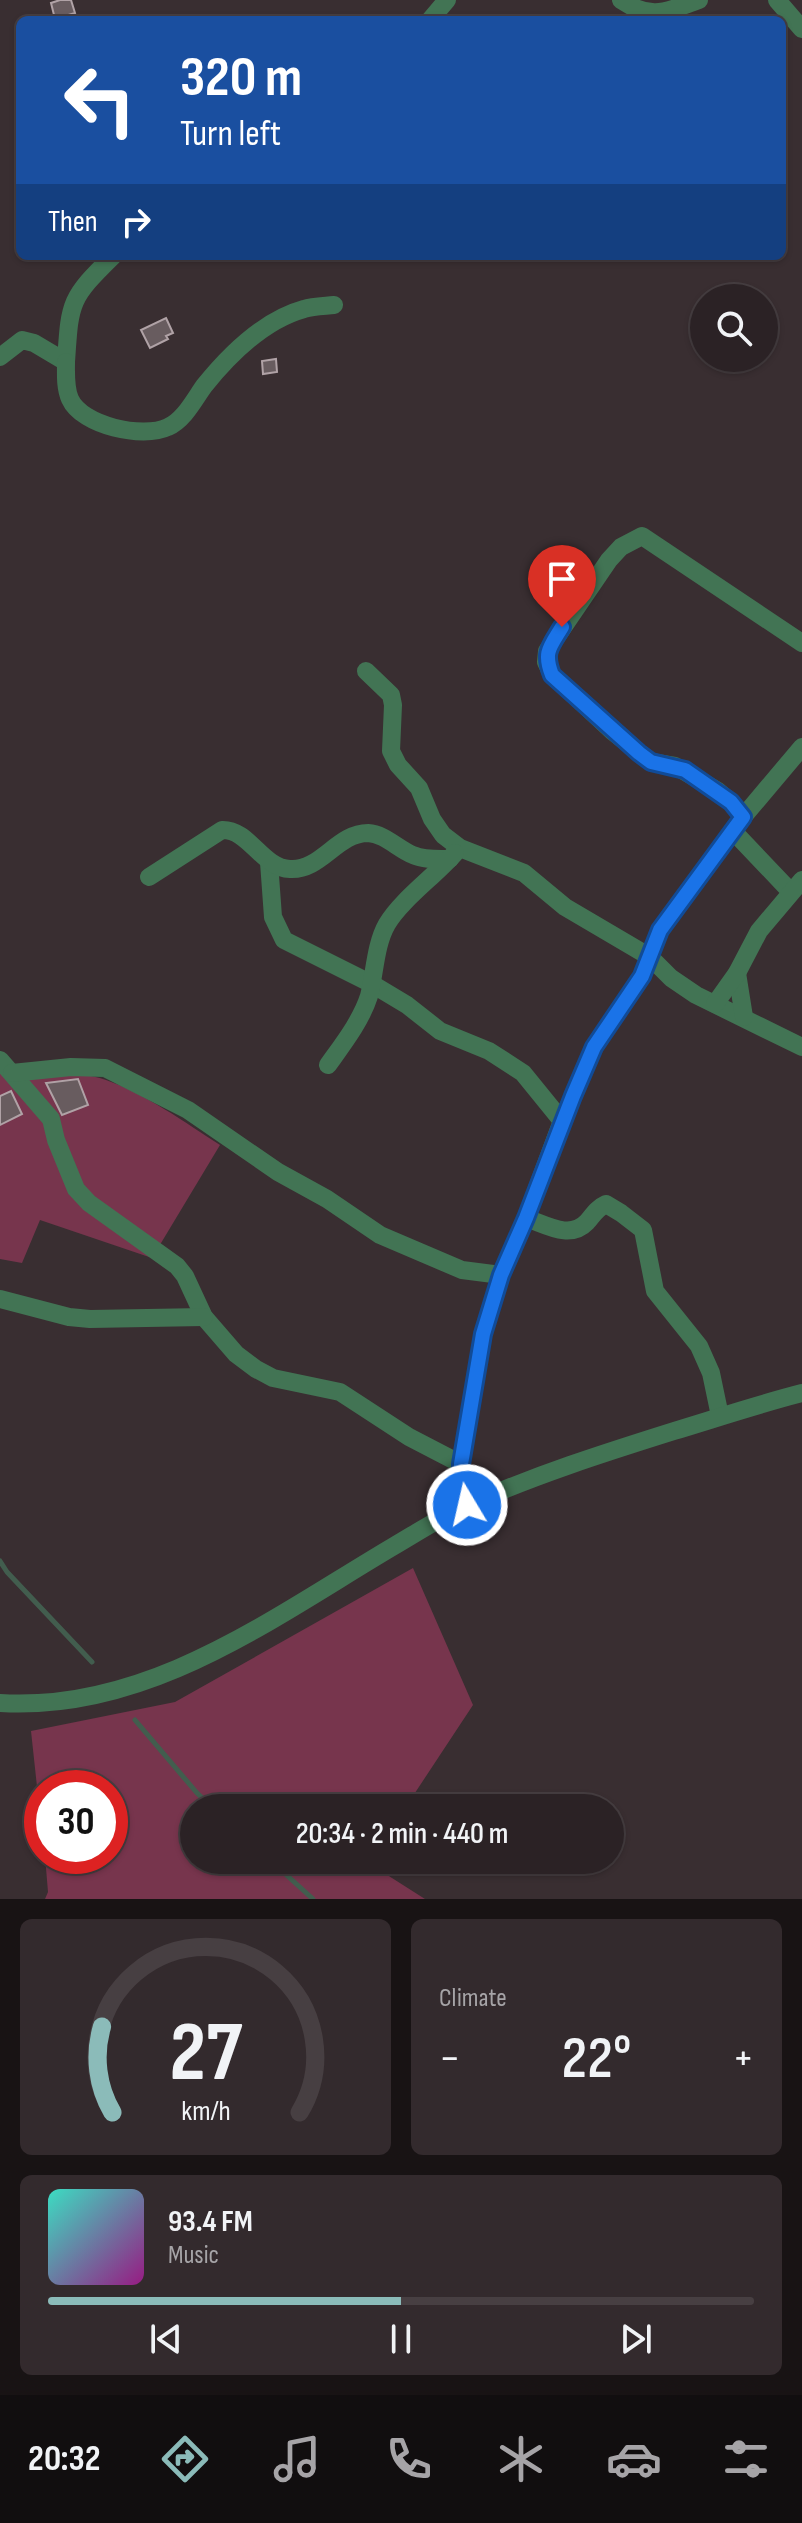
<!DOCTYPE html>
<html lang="en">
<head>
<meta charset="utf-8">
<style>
	body { margin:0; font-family:"Sofia Sans Condensed",sans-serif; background:#332a2d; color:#f1f3f6; height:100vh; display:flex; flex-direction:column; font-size:30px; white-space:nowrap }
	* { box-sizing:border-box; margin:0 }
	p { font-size:26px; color:#a6a4a7 }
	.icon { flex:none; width:44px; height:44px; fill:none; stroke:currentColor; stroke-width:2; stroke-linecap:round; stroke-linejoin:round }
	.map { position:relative; height:1899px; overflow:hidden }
	.sheet { display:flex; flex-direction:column; gap:20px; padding:20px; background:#181314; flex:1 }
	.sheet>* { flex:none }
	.banner { position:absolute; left:16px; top:16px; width:770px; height:244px; border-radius:12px; box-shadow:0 2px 6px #0004,0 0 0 2px #473f42; background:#1a4fa0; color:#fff; overflow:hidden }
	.tools { position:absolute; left:690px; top:284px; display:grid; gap:16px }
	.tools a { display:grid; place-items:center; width:88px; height:88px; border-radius:50%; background:#2b2225; box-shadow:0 2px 6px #0004,0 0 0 2px #473f42; font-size:40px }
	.speed { position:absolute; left:24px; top:1770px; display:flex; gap:16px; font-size:40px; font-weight:700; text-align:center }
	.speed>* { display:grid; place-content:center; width:104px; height:104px; border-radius:50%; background:#2b2225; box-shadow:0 2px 6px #0004,0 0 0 2px #473f42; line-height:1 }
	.speed .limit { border:12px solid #d22; background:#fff; color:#111 }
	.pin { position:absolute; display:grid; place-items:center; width:68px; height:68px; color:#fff; margin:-82px -34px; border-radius:50% 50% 50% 0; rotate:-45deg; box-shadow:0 0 8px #0007 }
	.pin .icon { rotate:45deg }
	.me { position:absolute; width:88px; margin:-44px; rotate:351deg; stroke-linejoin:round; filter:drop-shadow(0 0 6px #0008) }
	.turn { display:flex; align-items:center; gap:28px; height:168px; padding:0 32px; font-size:36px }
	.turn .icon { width:104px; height:104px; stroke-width:2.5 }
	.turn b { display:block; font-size:56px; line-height:68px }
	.then { display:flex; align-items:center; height:76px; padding:0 32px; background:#0003; gap:16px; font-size:30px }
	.big { font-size:60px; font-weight:600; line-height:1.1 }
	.sheet .widget { flex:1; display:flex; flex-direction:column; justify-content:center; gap:12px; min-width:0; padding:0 28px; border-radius:12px; background:#332a2d }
	.sheet .dial { align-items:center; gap:0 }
	.dial svg { height:208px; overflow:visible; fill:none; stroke:#473f42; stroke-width:7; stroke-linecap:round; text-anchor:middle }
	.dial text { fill:#f1f3f6; stroke:none }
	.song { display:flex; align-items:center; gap:24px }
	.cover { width:96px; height:96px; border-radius:12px; background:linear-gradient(135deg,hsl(170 70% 55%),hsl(310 70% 35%)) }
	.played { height:8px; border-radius:4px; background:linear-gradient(90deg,#8bbbb9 50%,#473f42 50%) }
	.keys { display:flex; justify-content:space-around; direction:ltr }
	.heat { display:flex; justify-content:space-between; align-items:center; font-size:44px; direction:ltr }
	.sheet .tiles { flex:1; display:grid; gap:20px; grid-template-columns:1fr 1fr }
	.widget:last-child { grid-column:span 2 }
	.trip { position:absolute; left:180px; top:1794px; width:444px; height:80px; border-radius:40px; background:#2b2225; box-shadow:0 2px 6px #0004,0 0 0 2px #473f42; font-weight:600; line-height:80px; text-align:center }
	.menu { display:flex; height:128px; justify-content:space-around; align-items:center; background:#110e0f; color:#a6a4a7 }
	.menu .icon { width:56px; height:56px }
	.menu .on { color:#8bbbb9 }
	.menu b { font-size:36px; color:#f1f3f6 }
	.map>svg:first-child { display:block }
	.green { fill:#77354d }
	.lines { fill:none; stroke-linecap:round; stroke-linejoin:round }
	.stream { stroke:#425d4e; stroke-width:5 }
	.building { fill:#685c5f; stroke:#b0a2a6; stroke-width:2 }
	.minor { stroke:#427454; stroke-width:18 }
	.route-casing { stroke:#114b97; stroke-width:20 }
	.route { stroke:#1a73e8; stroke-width:14 }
</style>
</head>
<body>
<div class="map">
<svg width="802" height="1899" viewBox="0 0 802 1899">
	<rect width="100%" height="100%" fill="#392e31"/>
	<!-- green -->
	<g class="green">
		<path d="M0,1070C34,1071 73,1069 106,1080C144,1093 186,1123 220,1145L152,1258L40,1220L22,1263L0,1259Z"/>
		<path d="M413,1568L473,1705L405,1808H194V1860H372L370,1864L425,1899H45L48,1892L45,1856H110V1788H42V1833L31,1731L175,1702Z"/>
	</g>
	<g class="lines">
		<!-- stream -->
		<g class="stream">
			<path d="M0,1561L7,1572L92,1662"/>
			<path d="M135,1720L197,1793L213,1808"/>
			<path d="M270,1860L313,1899"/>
		</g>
	</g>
	<!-- building -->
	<g class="building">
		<path d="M60,0H71L75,13L55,19L51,3Z"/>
		<path d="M166,318L173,333L166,336L168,339L150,348L141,330Z"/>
		<path d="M276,359L277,372L263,374L262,361Z"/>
		<path d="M78,1079L88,1105L62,1115L46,1083Z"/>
		<path d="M11,1091L22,1114L0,1125V1096Z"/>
	</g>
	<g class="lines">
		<!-- minor -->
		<g class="minor">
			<path d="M621,0C652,21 667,11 699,0"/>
			<path d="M777,0L802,29"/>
			<path d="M430,20L447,0"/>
			<path d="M0,357L22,340L34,343L66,362C70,302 69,299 113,256"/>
			<path d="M66,362C66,374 65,388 70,399C82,426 143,439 168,427C184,420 194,400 204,386C229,355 264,320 304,309C313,306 325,306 334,305"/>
			<path d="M366,671L391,695L393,705L391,751L398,765L419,788L432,819L443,835L460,848L524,873L565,907L650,957L671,978L696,995L802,1047"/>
			<path d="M743,817L731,802L718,791L675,766L651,762L612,731L552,675L546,662L547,651L609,560L621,547L642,536L802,643"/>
			<path d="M733,831L790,891"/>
			<path d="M269,862L273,917L284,940L372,984L407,1005L440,1031L489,1051L523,1073L562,1121"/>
			<path d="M149,877L222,830C249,829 262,868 290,869C321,871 337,833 368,833C385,834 398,849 413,855C424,860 437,859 450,859"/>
			<path d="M737,973L744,1017"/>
			<path d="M715,1004L737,973L759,931L802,880"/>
			<path d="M0,1060L51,1119L56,1140L76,1189L89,1203L177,1266L185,1276L204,1317L236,1354L256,1369L273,1378L340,1392L409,1437L461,1464"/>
			<path d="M328,1065C343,1044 361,1021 369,996C375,973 375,945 387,924C401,900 435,876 455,853"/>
			<path d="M12,1073L71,1067L105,1068L188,1110L278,1172L327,1199L380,1235L462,1270L501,1275"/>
			<path d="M526,1218L562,1121L594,1047L642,976L660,930L743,817L802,747"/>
			<path d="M0,1299L69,1317L90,1319L204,1317"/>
			<path d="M467,1505L461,1480V1464L483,1334L501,1275L526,1218C547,1225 570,1240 587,1222C593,1215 597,1208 606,1204L621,1213L643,1230L655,1291L699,1346L711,1373L720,1416"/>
			<path d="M0,1703C149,1712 272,1618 394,1546C418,1532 442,1516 468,1505C535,1475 604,1453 674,1431C717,1418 759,1404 802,1393"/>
		</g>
	</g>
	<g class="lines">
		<!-- route casing -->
		<g class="route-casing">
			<path id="route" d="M467,1505L461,1480V1464L483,1334L501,1275L526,1218L573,1096L594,1047L642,976L660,930L743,817L731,802L685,770L651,762L639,753L552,675C543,652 550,647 562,627"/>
		</g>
		<!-- route -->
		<use href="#route" class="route"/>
	</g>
</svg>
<div class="tools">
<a><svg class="icon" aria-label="search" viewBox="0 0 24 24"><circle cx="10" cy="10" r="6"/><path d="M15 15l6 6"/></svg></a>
</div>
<div class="speed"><div class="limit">30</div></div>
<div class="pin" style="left:562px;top:627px;background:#d93025"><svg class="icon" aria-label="arrive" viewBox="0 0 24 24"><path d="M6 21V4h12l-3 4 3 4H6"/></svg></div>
<svg class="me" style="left:467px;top:1505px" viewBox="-20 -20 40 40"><circle r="17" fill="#1a73e8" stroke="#fff" stroke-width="3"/><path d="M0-11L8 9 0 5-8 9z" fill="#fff"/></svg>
<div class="trip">20:34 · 2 min · 440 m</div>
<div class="banner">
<div class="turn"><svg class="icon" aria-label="left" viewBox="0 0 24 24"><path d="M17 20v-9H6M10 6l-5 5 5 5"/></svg><div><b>320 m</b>Turn left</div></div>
<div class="then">Then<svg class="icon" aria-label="right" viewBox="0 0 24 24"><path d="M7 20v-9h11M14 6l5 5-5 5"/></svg></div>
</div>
</div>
<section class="sheet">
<div class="tiles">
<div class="widget dial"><svg viewBox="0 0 100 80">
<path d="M14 69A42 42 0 1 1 86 69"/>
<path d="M14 69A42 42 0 0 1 10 36" stroke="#8bbbb9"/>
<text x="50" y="56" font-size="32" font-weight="700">27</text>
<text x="50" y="72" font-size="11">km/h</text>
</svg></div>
<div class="widget"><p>Climate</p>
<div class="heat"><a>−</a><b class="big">22°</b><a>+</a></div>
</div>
<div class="widget">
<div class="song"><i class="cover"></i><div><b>93.4 FM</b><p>Music</p></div></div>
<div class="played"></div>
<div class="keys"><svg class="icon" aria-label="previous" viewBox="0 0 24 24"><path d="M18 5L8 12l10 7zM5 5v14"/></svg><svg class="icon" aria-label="pause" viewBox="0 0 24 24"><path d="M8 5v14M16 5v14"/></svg><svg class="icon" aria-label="next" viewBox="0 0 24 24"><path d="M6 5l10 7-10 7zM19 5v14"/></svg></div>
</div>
</div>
</section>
<nav class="menu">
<b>20:32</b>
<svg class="icon on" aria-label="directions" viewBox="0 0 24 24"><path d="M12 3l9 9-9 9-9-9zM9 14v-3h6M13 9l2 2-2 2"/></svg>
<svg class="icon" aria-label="music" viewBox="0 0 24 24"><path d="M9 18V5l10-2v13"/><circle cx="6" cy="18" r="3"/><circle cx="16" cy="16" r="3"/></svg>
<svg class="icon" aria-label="phone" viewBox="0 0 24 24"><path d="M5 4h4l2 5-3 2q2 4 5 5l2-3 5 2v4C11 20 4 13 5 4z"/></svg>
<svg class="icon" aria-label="climate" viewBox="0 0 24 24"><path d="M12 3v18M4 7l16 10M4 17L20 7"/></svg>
<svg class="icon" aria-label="car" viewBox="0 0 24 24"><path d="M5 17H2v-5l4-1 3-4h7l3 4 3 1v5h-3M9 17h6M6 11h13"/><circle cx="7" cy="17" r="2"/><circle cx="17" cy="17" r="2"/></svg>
<svg class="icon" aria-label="filters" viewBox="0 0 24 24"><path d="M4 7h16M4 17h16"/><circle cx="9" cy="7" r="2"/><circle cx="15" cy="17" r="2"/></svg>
</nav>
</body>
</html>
